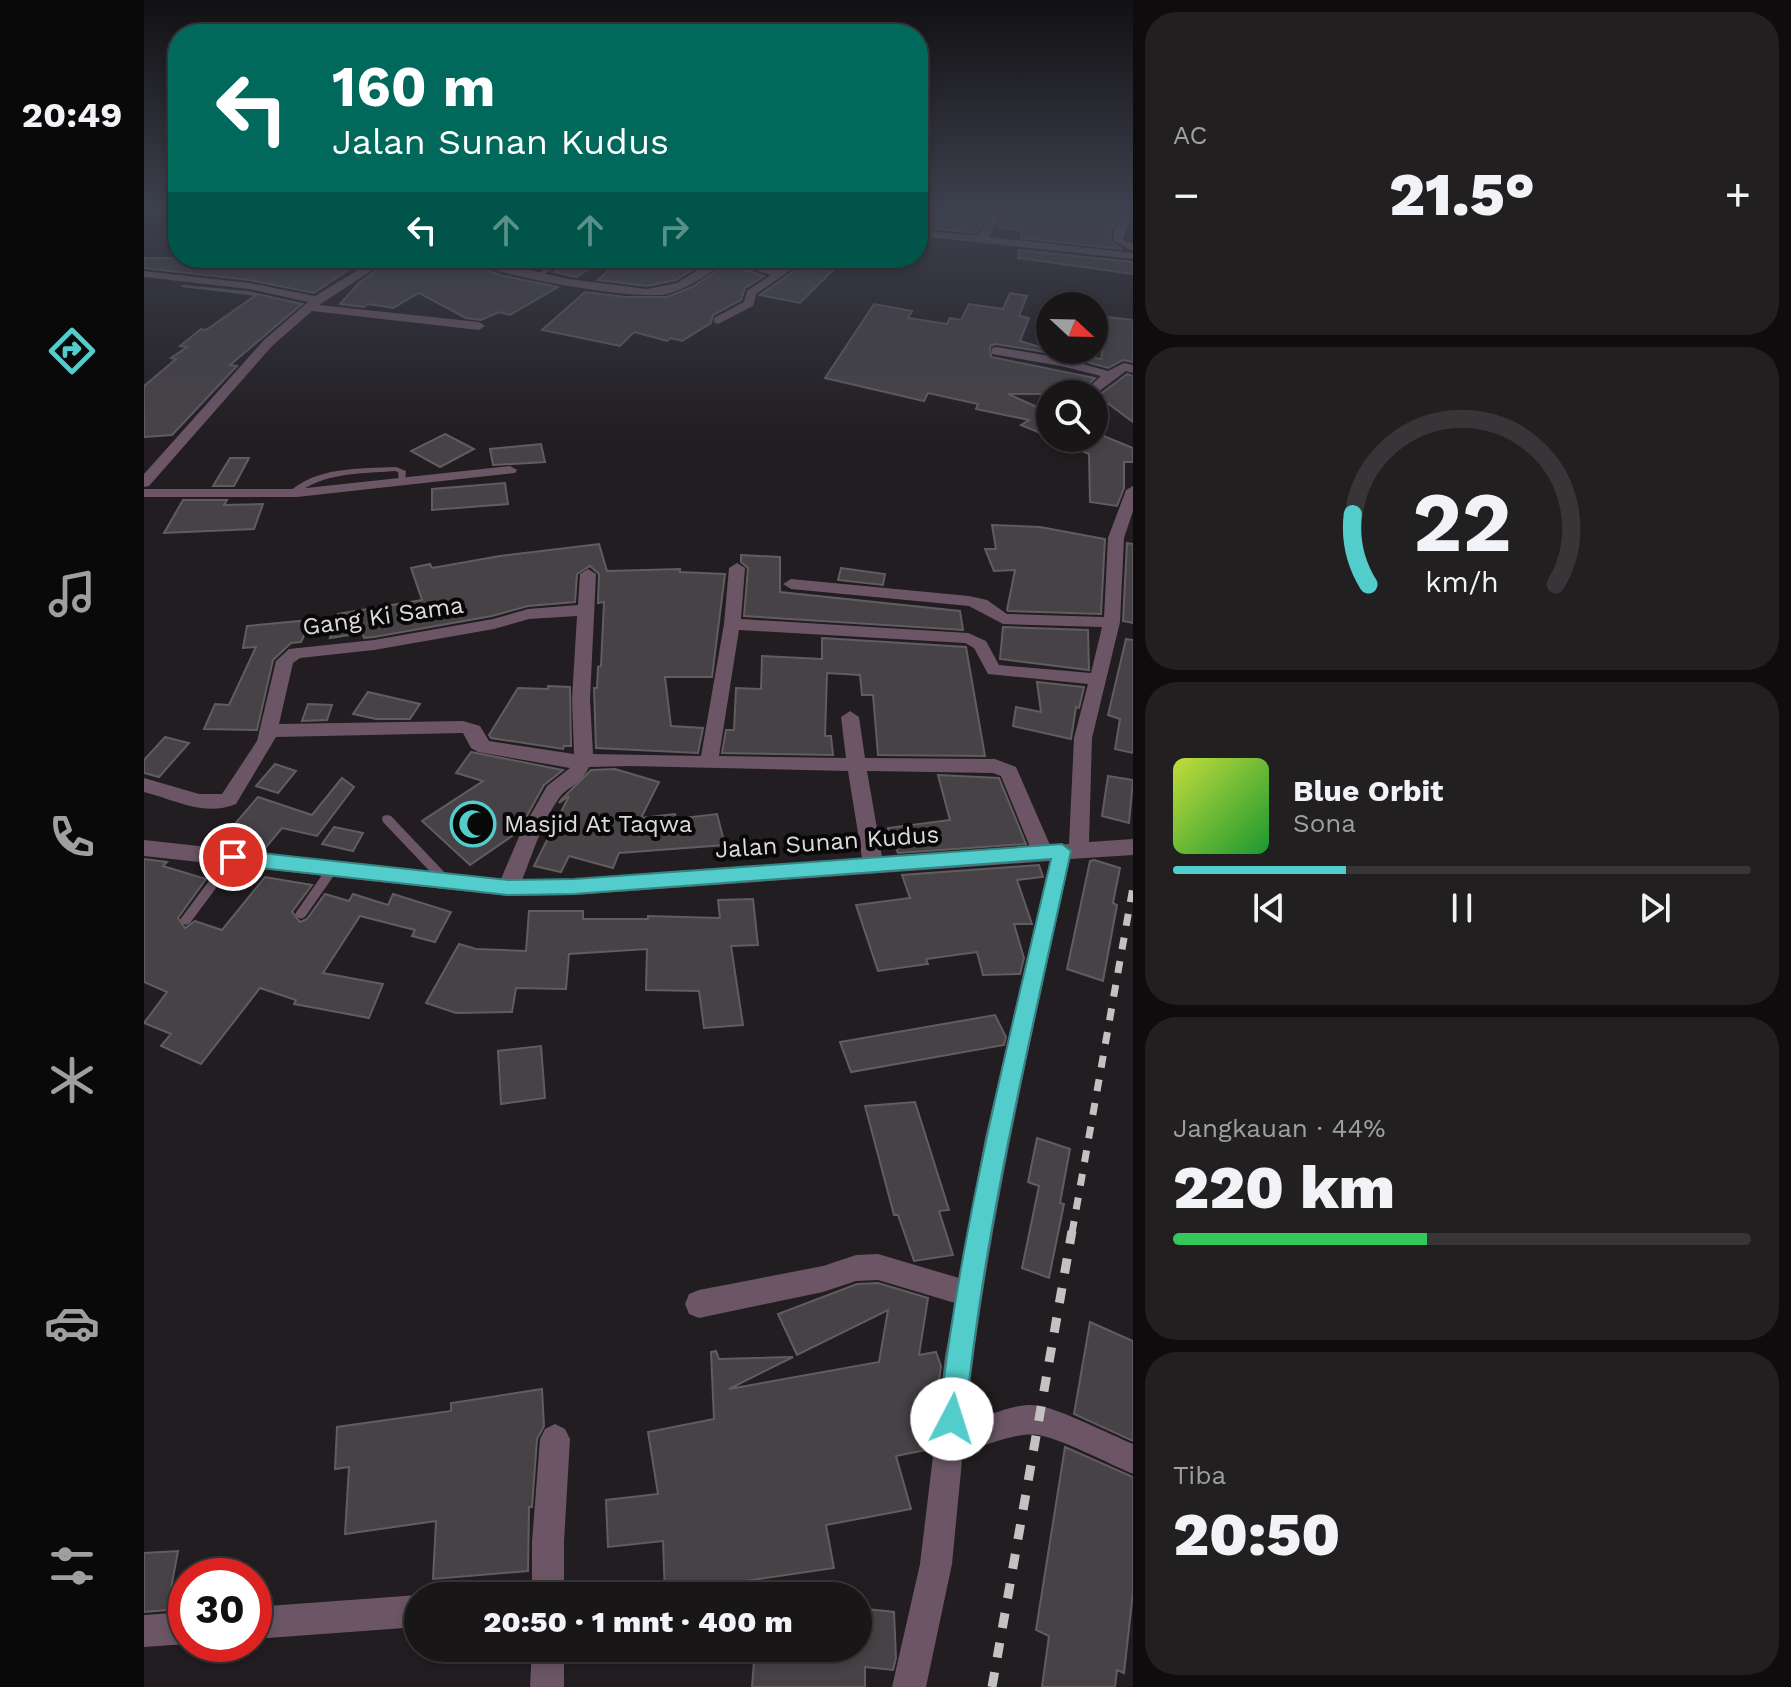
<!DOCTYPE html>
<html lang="id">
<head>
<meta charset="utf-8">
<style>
	body { margin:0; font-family:"Work Sans",sans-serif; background:#221f21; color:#f1f3f6; height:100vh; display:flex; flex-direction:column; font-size:30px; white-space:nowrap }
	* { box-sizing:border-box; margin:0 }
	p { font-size:26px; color:#9f9fa2 }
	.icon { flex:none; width:44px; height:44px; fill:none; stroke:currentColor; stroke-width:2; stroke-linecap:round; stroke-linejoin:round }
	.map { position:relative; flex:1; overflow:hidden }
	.details { display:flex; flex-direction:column; gap:12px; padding:12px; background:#0e0c0d; width:658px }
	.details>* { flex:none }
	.banner { position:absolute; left:24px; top:24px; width:760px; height:244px; border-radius:32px; box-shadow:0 4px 12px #0003,0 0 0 2px #373537; background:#00695c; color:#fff; overflow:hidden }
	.needle { width:52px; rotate:112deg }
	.tools { position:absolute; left:892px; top:292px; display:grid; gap:16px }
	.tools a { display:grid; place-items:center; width:72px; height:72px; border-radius:50%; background:#191618; box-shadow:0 4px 12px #0003,0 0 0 2px #373537; font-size:40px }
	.speed { position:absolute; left:24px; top:1558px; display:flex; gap:16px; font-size:40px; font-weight:700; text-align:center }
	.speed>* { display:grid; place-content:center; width:104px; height:104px; border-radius:50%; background:#191618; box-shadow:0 4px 12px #0003,0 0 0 2px #373537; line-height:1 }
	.speed .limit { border:12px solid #d22; background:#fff; color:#111 }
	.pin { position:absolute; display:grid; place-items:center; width:68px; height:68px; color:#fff; margin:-34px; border:4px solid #fff; border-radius:50%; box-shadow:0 2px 8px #0007 }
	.me { position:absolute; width:88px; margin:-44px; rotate:5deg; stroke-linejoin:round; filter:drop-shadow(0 0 6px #0008) }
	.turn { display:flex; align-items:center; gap:28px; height:168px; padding:0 32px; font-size:36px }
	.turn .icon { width:104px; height:104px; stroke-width:2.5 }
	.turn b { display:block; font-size:56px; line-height:68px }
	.lanes { display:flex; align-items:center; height:76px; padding:0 32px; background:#0003; justify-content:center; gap:40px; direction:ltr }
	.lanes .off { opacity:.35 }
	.big { font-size:60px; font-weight:800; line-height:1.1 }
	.details .widget { flex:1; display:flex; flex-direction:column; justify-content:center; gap:12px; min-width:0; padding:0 28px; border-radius:32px; background:#221f21 }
	.details .dial { align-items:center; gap:0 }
	.dial svg { height:208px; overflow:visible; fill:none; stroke:#373537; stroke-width:7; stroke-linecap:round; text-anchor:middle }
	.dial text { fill:#f1f3f6; stroke:none }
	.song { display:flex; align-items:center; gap:24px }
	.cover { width:96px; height:96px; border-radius:12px; background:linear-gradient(135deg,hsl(70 70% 55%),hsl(130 70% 35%)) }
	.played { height:8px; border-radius:4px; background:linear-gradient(90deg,#52cdcc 30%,#373537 30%) }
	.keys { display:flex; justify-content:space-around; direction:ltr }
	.heat { display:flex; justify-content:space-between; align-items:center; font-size:44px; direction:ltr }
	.charge { height:12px; border-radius:6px; background:linear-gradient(90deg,#34c759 44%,#373537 0) }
	.trip { position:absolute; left:260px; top:1582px; width:468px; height:80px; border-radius:40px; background:#191618; box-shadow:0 4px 12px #0003,0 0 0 2px #373537; font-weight:800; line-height:80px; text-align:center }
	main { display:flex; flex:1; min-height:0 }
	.tab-bar { display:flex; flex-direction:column; width:144px; justify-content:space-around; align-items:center; background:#0a090a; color:#9f9fa2 }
	.tab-bar .icon { width:56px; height:56px }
	.tab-bar .active { color:#52cdcc }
	.tab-bar b { font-size:36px; color:#f1f3f6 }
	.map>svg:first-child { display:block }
	.building { fill:#474246; stroke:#615c60; stroke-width:2 }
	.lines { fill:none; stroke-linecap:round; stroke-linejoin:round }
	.service { fill:#6c5666; fill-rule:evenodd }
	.minor { fill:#6c5666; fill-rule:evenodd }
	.rail-far1 { stroke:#c4c1c3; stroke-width:7; stroke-dasharray:12 12; stroke-linecap:butt }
	.rail { stroke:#c4c1c3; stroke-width:9; stroke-dasharray:15 15; stroke-linecap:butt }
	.route { fill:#52cdcc; stroke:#358585; stroke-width:2 }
	.labels { text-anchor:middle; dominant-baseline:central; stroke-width:8; stroke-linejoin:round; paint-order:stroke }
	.street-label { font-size:24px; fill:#dcd9db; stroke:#090809 }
	.poi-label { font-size:24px; fill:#dcd9db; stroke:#090809; text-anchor:start }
</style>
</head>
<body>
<main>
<nav class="tab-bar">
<b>20:49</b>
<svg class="icon active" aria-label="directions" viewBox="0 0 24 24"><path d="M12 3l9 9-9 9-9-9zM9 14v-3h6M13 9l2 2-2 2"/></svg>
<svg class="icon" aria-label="music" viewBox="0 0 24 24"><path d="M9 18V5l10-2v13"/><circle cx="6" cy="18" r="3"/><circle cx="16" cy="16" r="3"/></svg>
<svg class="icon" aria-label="phone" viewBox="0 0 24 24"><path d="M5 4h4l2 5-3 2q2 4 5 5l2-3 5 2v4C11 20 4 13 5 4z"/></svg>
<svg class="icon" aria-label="climate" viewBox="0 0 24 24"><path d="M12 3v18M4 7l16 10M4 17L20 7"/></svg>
<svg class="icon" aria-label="car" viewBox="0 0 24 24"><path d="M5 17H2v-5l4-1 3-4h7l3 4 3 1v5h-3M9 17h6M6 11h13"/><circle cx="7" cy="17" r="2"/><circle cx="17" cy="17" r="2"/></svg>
<svg class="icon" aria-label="filters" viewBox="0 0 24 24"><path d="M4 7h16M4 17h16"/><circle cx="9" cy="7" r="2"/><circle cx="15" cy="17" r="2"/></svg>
</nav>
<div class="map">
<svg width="989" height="1687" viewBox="0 0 989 1687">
	<rect width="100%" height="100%" fill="#211d20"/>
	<!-- building -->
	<g class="building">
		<path d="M774,206H848L833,233L774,227Z"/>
		<path d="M864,206H979L967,230L966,241L978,249L877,238L878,231L854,227Z"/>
		<path d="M875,250L989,262V274L874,258Z"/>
		<path d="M0,258H228L215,266L213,264L170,293L105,280L0,268Z"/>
		<path d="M250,258H316L333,267L356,275L414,287L366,315L355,312L337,320L322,318L275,293L249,308L224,304L220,307L196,304L216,282Z"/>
		<path d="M349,258H567L532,280L503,286L454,280L468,267L462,259L432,277L410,272L422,266L419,260L395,269Z"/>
		<path d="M667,259L695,264L656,303L616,295Z"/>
		<path d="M583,264L620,276L601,288L597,300L569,315L567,323L538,341L527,338L523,341L490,332L476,346L398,330L441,292L481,297H523L548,287Z"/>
		<path d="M38,286L104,292L158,304L86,365L93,366L28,435L0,437V386L32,359L27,358L43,347L36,346L57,329L62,330L112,295Z"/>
		<path d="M866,293L883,296L875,316L885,318L876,341L906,350L957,359L965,317L989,320V362L979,360L964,368L918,355L852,344L846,346L847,357L951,378L934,394H864L900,410L906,406V437L877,425L885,420L832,409L834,404L784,393L780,401L681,378L730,304L768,311L764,318L803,324L806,318L817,320L825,304L859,309Z"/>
		<path d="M983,374L989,376V422L954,396Z"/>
		<path d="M950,432L989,448V462H980V488L973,506L946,502L945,454L908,438H950Z"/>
		<path d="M301,434L330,449L296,467L267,451Z"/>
		<path d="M397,444L401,462L349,465L346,449Z"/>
		<path d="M86,458H105L90,486H69Z"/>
		<path d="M361,483L364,504L288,510V489Z"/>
		<path d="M39,500H83L80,505L119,504L110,529L20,533Z"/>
		<path d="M848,525L896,527L961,539L957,614L864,611L863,610L871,570L850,571L841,549H852Z"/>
		<path d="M983,543L989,544V623L979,621Z"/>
		<path d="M455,544L463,571L536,569V572L581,574L568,677H521L527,726L559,728L554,753L452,748L450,688H453L454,667L457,666L460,602L454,603L455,574L446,566L433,574L431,602L384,606L348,616L230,637L220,638L218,633L186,638L194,614L278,600L267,568L286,564L288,568L356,556Z"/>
		<path d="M597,555L636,557V592L816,611L819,630L600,616L604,568L597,562Z"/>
		<path d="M697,568L741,574L739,585L694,580Z"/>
		<path d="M167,620L157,642L147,643L129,660L113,730L60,729L71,704L85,705L112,647L99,648L103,626Z"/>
		<path d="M859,627L944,630L945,670L856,659Z"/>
		<path d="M678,638L822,647L841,756L734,755L729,695H718L716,675L683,673L681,736H687L689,755L578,753L582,730H590L592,688L617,689L618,656L678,659Z"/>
		<path d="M982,639L989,640V753L971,749L976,719L964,715Z"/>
		<path d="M893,682L940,687L935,708L932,707L927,739L869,726L872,707L897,712Z"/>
		<path d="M404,686L426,687L427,746H420L419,749L347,738L345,735L374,688L404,689Z"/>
		<path d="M224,692L276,704L266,719H232L209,714Z"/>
		<path d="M164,704L188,705L183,720L158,721Z"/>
		<path d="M21,737L45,743L15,777L0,773V760Z"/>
		<path d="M327,752L419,770L400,785L374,832L326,865L278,821L339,781L312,773Z"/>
		<path d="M131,764L152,771L134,793L112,786Z"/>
		<path d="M471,769L515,782L497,818L531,814L532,819L573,814L581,845L475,853L469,868L425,856L417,872L390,866L425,796L415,803L417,800L447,770Z"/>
		<path d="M794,775L855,778L882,844L754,853L744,828L806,820Z"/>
		<path d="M964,776L989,780L985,823L958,816Z"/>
		<path d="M198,778L210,787L173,836L138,828L122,847L83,833L114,797L168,815Z"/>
		<path d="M190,827L219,833L209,851L178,844Z"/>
		<path d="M0,859L23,862L19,866L62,879L34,918L41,928L51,921L78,930L121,877L168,885L148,912L156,922L163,919L181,894L205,901L209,894L244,905L249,894L307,912L291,942L268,936L271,930L216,916L179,973L239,984L225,1018L150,1004L152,1000L116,988L57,1064L17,1046L27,1034L0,1023L23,992L0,982Z"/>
		<path d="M950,860L976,868L969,903L973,905L959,981L923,969L946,861Z"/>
		<path d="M895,865L899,877L873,880L888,924H870L880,958L876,974L839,975L833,952L782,959L784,964L734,971L712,905L766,898L758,875Z"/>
		<path d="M609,899L614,945L587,946L599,1025L560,1028L555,991L502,990L503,949L425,954L422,989L372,988L368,1012L312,1013L282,1003L315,944L332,949L382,951L385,911H439V919H504V916L576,918L574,900Z"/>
		<path d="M851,1015L862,1037L860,1045L707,1072L696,1042Z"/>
		<path d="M397,1046L401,1098L357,1104L354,1051Z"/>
		<path d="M771,1102L805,1210L795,1211L809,1255L770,1261L754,1215H750L721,1106Z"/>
		<path d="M893,1138L926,1149L916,1203L920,1204L905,1278L878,1268L895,1186L884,1182Z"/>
		<path d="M734,1283L784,1298L775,1355L792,1352L797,1366L793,1395L788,1396L792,1407L787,1449L752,1456L767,1509L682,1525L690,1568L601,1581L602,1596H521L519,1541L464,1547L462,1500L514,1494L504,1432L570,1419L567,1352L572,1351L575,1359L649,1357L585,1389L735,1362L744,1310L653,1355L634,1314L713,1284Z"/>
		<path d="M946,1322L989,1341V1441L930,1414Z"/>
		<path d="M398,1389L400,1426L393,1439L388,1507H385L384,1571L289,1579L292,1521L201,1534L205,1467L191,1469L193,1427L307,1411V1403Z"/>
		<path d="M921,1447L989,1477V1592L980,1673L973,1670L971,1687H898L905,1636L892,1630Z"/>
		<path d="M34,1551L23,1610L0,1612V1553Z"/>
		<path d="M714,1608L750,1612L752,1658L749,1670L721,1667V1687H608L611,1648H714Z"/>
	</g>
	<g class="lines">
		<!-- service -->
		<g class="service">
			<path d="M417,262L420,264L419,265L397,275L392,274Z"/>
			<path d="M252,467L262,471L261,483H255L254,472L251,471C216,474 180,472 151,495L144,493C173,466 215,469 252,467Z"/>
			<path d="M243,815L247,816L304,876L306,879L304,882H296L239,822L238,819L239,816Z"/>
			<path d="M89,853L93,854L95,857L93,860L46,923L42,925L38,923L36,920L38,917L85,854Z"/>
			<path d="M189,864L193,865L195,868L193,871L161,917L157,919L153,917L151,914L153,911L185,865Z"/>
		</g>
		<!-- minor -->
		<g class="minor">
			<path d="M851,206H861L845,237L989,253V259L774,236V230L835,236Z"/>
			<path d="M982,206H989L979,240L989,244V251L969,241L970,231Z"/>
			<path d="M234,258H247L175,305L335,322L341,326L335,330L168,311L128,346L5,486L0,487V474L120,340L164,302L105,289L0,277V271L105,283L171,296Z"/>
			<path d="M319,258H336L424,279L503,289L533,283L573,258H593L634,270L652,258H664L612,294L609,306L574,324L570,322V318L600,302L603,291L627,275L582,261C564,275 545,288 523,294C491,301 345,275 319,258Z"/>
			<path d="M852,347L918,358L964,371L980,363L989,365V373L982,371L950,395L937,394L957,376L917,366L848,354V348Z"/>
			<path d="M366,466L373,470L371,473L153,497H0V489H153Z"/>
			<path d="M989,486V511L980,538L976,622L948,738L945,842L989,839V855L926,859C886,1045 842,1231 822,1420C846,1418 871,1401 896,1406C918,1410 965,1434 989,1444V1474C968,1465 913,1437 894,1435C869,1432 844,1447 819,1450L808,1564L782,1687H748L776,1564L801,1356L811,1303L734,1280L712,1281L679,1292L555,1318L545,1314L541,1304L545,1294L555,1290L679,1266L712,1255L734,1254L815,1278L841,1138L906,861L430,895L364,896L0,856V840L357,879L377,832L403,786L426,768L334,752L327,748L319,733L132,737L92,804C59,817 32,800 0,792V778L55,794H78L113,741L132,661L145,649L230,640L349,619L384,609L434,605L436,574L444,569L452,574L446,699L449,754L557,756L580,624L585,568L593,563L601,568L597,619L824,633L842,641L855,665L947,673L958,627L859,624L825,606L647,589L639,584L647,579L825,596L843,600L863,614L960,617L964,538L982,490ZM433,616L428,699L430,754L345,741L336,726L319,721L135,724L149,663L156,658L230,650L350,629L385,619ZM595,630L821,643L830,648L844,674L944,684L930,738L925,844L906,845L872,767L851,759L721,758L715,717L706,711L697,717L702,758L575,756ZM486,766L704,771L718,858L430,879L378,880C389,853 398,822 415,798C425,785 435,787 445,767ZM723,771L849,773L857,776L886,847L738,857Z"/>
			<path d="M411,1424L421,1429L426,1439L420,1542V1596H388V1542L396,1439L401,1429Z"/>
			<path d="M274,1595L277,1596H274V1627L110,1639V1607Z"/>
			<path d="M42,1612L43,1644L0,1647V1615Z"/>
			<path d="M388,1648H420V1687H386Z"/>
		</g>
		<!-- rail-far1 -->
		<path class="rail-far1" d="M928,1233L989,887"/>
		<!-- rail -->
		<path class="rail" d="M848,1687L928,1231"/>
	</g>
	<!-- sky -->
	<linearGradient id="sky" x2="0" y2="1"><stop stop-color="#121012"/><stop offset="0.47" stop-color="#3d404e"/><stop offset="1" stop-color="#3d404e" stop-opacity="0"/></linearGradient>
	<rect width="989" height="442" fill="url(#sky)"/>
	<!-- route -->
	<path class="route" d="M918,844L927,851C886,1039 840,1228 821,1419L817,1429L808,1433L798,1429L795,1419C816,1230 864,1044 907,859L430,894L364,895L89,865L80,857L89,850L364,880L430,879Z"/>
	<!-- icons -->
	<defs>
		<g id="mosque-ring" transform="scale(2.3)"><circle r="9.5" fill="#090809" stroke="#52cdcc" stroke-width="1.5"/><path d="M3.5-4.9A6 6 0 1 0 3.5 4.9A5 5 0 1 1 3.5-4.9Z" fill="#52cdcc"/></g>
	</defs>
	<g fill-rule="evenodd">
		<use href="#mosque-ring" x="329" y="824"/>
	</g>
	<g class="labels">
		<!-- street labels -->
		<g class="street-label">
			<text transform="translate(239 616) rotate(-8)">Gang Ki Sama</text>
			<text transform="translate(683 842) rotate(-4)">Jalan Sunan Kudus</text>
		</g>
		<!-- poi labels -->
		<g class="poi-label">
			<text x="360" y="824">Masjid At Taqwa</text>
		</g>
	</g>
</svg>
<div class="tools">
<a><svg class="needle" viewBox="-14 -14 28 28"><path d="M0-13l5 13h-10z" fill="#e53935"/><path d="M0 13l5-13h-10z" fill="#9f9fa2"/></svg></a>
<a><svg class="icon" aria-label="search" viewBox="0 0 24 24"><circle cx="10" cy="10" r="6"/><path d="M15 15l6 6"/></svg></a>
</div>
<div class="speed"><div class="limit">30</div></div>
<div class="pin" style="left:89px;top:857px;background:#d93025"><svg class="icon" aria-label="arrive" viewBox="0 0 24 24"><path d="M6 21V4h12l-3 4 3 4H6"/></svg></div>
<svg class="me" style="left:808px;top:1419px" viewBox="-20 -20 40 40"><circle r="19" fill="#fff"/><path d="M0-13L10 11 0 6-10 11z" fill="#52cdcc"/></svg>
<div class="trip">20:50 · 1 mnt · 400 m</div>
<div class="banner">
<div class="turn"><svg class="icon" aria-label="left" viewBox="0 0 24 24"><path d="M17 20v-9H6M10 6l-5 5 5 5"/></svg><div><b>160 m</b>Jalan Sunan Kudus</div></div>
<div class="lanes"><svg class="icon" aria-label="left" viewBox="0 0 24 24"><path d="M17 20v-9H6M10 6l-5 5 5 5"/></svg><svg class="icon off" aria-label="ahead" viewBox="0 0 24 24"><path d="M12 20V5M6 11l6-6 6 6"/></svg><svg class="icon off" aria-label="ahead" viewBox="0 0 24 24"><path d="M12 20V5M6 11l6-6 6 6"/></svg><svg class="icon off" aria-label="right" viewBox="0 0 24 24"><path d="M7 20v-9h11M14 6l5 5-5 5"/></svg></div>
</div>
</div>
<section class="details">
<div class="widget"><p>AC</p>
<div class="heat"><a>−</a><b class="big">21.5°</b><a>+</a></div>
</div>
<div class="widget dial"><svg viewBox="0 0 100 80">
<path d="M14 69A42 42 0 1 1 86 69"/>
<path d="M14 69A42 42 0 0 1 8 42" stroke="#52cdcc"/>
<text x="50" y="56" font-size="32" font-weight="700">22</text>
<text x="50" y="72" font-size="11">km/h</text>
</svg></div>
<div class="widget">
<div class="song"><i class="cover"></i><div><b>Blue Orbit</b><p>Sona</p></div></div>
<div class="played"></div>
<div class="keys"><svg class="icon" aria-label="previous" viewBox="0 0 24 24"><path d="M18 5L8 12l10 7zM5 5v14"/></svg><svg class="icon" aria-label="pause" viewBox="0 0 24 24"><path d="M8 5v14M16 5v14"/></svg><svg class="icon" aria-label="next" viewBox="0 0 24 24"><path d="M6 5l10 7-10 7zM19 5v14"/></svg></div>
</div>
<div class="widget"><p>Jangkauan · 44%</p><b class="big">220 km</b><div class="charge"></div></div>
<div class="widget"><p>Tiba</p><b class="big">20:50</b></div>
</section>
</main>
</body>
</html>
